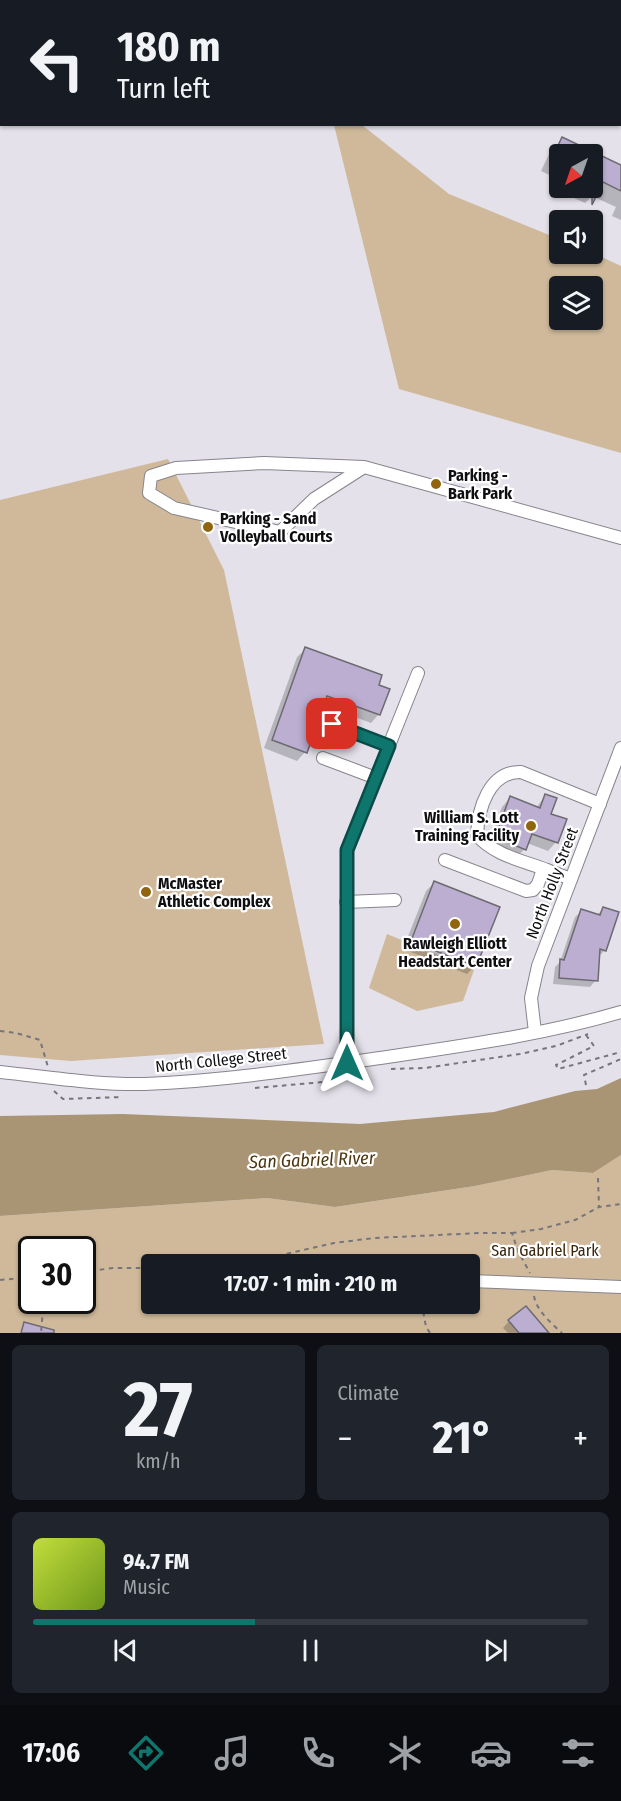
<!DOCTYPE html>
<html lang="en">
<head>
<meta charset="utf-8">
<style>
	body { margin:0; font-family:"Fira Sans Condensed",sans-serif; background:#20242c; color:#f1f3f6; height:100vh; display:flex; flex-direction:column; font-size:22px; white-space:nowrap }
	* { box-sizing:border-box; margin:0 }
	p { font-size:20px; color:#9ea1a6 }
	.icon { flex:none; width:33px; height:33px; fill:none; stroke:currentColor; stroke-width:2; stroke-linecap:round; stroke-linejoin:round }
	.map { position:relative; height:1333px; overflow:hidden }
	.side { display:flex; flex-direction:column; gap:12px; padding:12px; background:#0d0f14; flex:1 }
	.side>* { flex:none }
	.hud { position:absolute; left:0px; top:0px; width:621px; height:126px; box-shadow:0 2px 4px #0004; background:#171b24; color:#f1f3f6; overflow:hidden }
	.needle { width:39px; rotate:220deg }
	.tools { position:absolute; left:549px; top:144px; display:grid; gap:12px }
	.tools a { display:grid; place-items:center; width:54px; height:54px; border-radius:6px; background:#171b24; box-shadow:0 2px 4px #0004; font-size:30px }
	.speed { position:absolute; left:18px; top:1236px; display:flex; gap:12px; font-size:30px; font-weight:700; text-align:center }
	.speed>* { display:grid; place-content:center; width:78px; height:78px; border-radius:50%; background:#171b24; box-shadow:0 2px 4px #0004; line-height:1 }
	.speed .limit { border:3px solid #111; border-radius:9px; background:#fff; color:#111 }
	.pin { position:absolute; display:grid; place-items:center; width:51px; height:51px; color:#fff; margin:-26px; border-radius:12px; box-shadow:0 3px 9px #0006 }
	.me { position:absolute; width:66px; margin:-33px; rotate:0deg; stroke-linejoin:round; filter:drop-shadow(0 0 4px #0008) }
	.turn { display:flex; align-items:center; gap:21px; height:126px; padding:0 18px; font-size:27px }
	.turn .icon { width:78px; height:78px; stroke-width:2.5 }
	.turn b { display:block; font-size:42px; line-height:51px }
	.big { font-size:45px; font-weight:700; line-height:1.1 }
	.side .widget { flex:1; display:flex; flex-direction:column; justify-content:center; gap:9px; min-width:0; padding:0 21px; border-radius:9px; background:#20242c }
	.side .dial { align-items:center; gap:0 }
	.dial b { font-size:78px; line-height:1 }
	.song { display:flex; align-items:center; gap:18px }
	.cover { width:72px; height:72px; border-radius:9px; background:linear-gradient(135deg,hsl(70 70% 55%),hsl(80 70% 35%)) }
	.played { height:6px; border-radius:3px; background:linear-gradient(90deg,#0f766e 40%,#363941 40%) }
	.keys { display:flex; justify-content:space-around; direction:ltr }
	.heat { display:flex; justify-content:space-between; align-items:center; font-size:33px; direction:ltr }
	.side .tiles { flex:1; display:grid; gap:12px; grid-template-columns:1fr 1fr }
	.widget:last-child { grid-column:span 2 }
	.trip { position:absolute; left:141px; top:1254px; width:339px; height:60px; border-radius:6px; background:#171b24; box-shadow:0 2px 4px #0004; font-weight:700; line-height:60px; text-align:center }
	.tab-bar { display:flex; height:96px; justify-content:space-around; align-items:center; background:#090b0e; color:#9ea1a6 }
	.tab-bar .icon { width:42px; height:42px }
	.tab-bar .active { color:#0f766e }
	.tab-bar b { font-size:27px; color:#f1f3f6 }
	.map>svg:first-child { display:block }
	.green { fill:#cfb99a; fill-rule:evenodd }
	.water { fill:#a99474 }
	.shadow { fill:#0003 }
	.building { fill:#bbaed1; stroke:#6d6a72; stroke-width:1.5 }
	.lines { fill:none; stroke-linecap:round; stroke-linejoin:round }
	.minor-casing { stroke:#87848c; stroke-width:14 }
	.path { stroke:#77757b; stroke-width:2; stroke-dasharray:4.5 4.5; stroke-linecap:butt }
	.minor { stroke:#fff; stroke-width:12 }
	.route-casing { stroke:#0a4d48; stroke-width:15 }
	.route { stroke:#0f766e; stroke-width:10 }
	.poi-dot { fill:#90650e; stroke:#fff; stroke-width:2 }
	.labels { text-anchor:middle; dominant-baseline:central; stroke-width:4.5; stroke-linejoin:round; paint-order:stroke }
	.poi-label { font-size:16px; font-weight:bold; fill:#0f0e11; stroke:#fff; text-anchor:start }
	.street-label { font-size:16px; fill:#0f0e11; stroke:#fff }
	.park-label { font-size:16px; fill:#38270b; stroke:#fff }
	.water-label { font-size:18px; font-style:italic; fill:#4d350b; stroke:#fff }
</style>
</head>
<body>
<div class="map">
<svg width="621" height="1333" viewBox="0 0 621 1333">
	<rect width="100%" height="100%" fill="#e4e1ea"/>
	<!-- green -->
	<g class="green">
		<path d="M334,125H362L449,194L559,239L560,254L593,253L621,266V453L399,389ZM560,286H592V320H560Z"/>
		<path d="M168,459L224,570L324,1044L71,1061L0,1055V500Z"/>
		<path d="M387,934L474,970L463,1001L417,1011L369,988Z"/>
		<path d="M621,1155V1333H0V1216L267,1198L335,1207L475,1186L552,1170L593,1173ZM32,1250H82V1300H32ZM152,1264H470V1304H152Z"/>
	</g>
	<!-- water -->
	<path class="water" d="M621,1078V1155L593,1173L552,1170L475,1186L335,1207L267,1198L0,1216V1116L123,1114L360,1124L494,1112L575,1091L597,1089Z"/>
	<!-- shadow -->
	<g class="shadow">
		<path d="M620,37L621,38V77L620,76Z"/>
		<path d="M563,139L621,166V220L612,216L616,207L592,196L585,203L556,190L560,183V188H592V154H560V180L541,171L550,152Z"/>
		<path d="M306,649L377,686L379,714L371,723L322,705L305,752L297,761L264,748L297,657Z"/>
		<path d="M546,795L556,842L548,851L527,843L525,849L516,857L487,846L502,807L510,798L536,808Z"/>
		<path d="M434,883L475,966L467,974L403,949L426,891Z"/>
		<path d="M603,909L605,950L598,957L596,980L590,987L553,984L555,967L560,962L575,917L582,911L596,916Z"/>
		<path d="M509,1321L547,1333H508L503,1328Z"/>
	</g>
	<!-- building -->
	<g class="building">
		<path d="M562,137L621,165V191L603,182L592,205V154H554Z"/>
		<path d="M305,647L382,675L379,685L390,689L380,715L327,696L307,753L272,740Z"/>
		<path d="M545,794L557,798L551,814L567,819L558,843L532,834L526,850L495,837L510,796L540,808Z"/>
		<path d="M434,881L500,907L476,967L411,941Z"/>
		<path d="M603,907L619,912L606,951L600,949L598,981L559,978L560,959L564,960L581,909L600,915Z"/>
		<path d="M526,1306L549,1333H519L508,1320Z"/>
		<path d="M24,1322L54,1330V1333H21Z"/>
	</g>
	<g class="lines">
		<!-- minor casing -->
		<g class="minor-casing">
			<g id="minor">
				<path d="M597,0L601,2"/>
				<path d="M620,9H621"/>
				<path d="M364,467L314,499L280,532L174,508L149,493L151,476L176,468L264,463L364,467L621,538"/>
				<path d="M332,724L389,746"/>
				<path d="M323,758L376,778"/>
				<path d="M445,860L526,891L533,890L538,884L542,872L547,870L571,879"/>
				<path d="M547,870C524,861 493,855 477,835C478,809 489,771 521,772L600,804"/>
				<path d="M346,902L395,900"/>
				<path d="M535,1032L531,998L538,966L621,748"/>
				<path d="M347,1063V850L418,673"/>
				<path d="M0,1072C48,1077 97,1085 145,1084C223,1081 302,1069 380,1058C461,1046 543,1035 621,1012"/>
				<path d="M470,1281L621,1287"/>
			</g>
		</g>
		<!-- path -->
		<g class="path">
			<path d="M0,1031L16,1033L40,1040L48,1067"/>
			<path d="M586,1035L594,1046L556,1065L558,1069L621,1052"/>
			<path d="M391,1069L425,1068L520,1054L556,1046L588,1034"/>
			<path d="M586,1085L584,1075L621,1059"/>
			<path d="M255,1088L335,1081L362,1074"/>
			<path d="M54,1091L63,1099L123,1097"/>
			<path d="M598,1178L599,1207"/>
			<path d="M512,1233L541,1229L575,1220L599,1207L621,1204"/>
			<path d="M180,1264L200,1262L241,1264L334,1243L374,1238L481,1233H512L518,1251L530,1273"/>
			<path d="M82,1272L113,1268H152"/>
			<path d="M22,1279L32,1287"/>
			<path d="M0,1280L32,1277"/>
			<path d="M534,1296C536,1310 552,1324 562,1333"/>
			<path d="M40,1300L43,1309L41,1333"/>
			<path d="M411,1306L422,1305L426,1327L430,1333"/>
		</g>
		<!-- minor -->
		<use href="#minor" class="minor"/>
	</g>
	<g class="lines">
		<!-- route casing -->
		<g class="route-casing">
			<path id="route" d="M332,724L389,746L347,850V1063"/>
		</g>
		<!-- route -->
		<use href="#route" class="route"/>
	</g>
	<!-- markers -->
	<g class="poi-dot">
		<circle cx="436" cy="484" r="6"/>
		<circle cx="208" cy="527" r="6"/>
		<circle cx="531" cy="826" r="6"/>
		<circle cx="146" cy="892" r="6"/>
		<circle cx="455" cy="924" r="6"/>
	</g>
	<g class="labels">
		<!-- poi labels -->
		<g class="poi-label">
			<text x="448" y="475">Parking -<tspan x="448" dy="18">Bark Park</tspan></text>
			<text x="220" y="518">Parking - Sand<tspan x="220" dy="18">Volleyball Courts</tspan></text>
			<text x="519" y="817" text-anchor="end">William S. Lott<tspan x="519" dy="18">Training Facility</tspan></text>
			<text x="158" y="883">McMaster<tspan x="158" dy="18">Athletic Complex</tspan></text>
			<text x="455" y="943" text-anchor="middle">Rawleigh Elliott<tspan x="455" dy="18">Headstart Center</tspan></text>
		</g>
		<!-- street labels -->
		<g class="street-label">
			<text transform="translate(552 883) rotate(-69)">North Holly Street</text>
			<text transform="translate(221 1060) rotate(-6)">North College Street</text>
		</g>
		<!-- park labels -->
		<g class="park-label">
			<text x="545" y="1250">San Gabriel Park</text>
		</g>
		<!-- water labels -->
		<g class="water-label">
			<text transform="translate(312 1160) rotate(-2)">San Gabriel River</text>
		</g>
	</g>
</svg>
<div class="tools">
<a><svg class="needle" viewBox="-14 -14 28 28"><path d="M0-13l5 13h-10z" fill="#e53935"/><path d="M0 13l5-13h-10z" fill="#9ea1a6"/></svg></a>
<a><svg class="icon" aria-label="sound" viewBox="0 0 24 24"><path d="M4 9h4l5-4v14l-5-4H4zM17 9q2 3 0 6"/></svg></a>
<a><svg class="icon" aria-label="layers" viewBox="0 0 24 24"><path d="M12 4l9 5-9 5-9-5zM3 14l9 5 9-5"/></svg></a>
</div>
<div class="speed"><div class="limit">30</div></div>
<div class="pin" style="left:332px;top:724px;background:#d93025"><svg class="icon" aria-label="arrive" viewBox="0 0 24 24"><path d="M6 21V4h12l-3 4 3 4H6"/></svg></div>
<svg class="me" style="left:347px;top:1063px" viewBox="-20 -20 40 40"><path d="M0-17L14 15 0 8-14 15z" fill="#0f766e" stroke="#fff" stroke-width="4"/></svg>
<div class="trip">17:07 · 1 min · 210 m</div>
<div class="hud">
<div class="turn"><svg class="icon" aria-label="left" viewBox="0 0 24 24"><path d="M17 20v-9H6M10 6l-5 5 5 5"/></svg><div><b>180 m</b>Turn left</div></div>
</div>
</div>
<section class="side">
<div class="tiles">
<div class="widget dial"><b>27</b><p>km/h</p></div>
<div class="widget"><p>Climate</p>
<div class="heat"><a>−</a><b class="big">21°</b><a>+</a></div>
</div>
<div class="widget">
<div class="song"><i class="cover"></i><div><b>94.7 FM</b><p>Music</p></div></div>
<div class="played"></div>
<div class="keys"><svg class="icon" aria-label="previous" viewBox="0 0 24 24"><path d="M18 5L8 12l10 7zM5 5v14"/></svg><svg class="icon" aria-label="pause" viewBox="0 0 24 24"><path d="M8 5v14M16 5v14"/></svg><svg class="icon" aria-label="next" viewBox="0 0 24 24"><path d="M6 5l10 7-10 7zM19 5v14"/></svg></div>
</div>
</div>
</section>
<nav class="tab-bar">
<b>17:06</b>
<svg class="icon active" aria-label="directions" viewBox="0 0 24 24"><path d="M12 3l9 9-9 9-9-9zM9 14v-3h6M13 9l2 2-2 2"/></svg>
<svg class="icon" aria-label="music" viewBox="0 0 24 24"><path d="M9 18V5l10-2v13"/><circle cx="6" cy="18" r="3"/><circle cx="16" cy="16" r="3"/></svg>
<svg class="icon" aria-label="phone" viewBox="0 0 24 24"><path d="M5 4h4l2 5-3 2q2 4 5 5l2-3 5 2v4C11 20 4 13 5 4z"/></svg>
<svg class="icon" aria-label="climate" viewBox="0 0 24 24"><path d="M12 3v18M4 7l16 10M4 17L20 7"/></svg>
<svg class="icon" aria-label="car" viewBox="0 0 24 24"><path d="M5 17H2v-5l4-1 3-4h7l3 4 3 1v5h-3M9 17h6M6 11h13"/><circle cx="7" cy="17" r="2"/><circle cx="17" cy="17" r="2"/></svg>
<svg class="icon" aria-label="filters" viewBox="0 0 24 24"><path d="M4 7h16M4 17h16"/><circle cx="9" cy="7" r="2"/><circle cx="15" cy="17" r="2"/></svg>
</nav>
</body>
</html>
